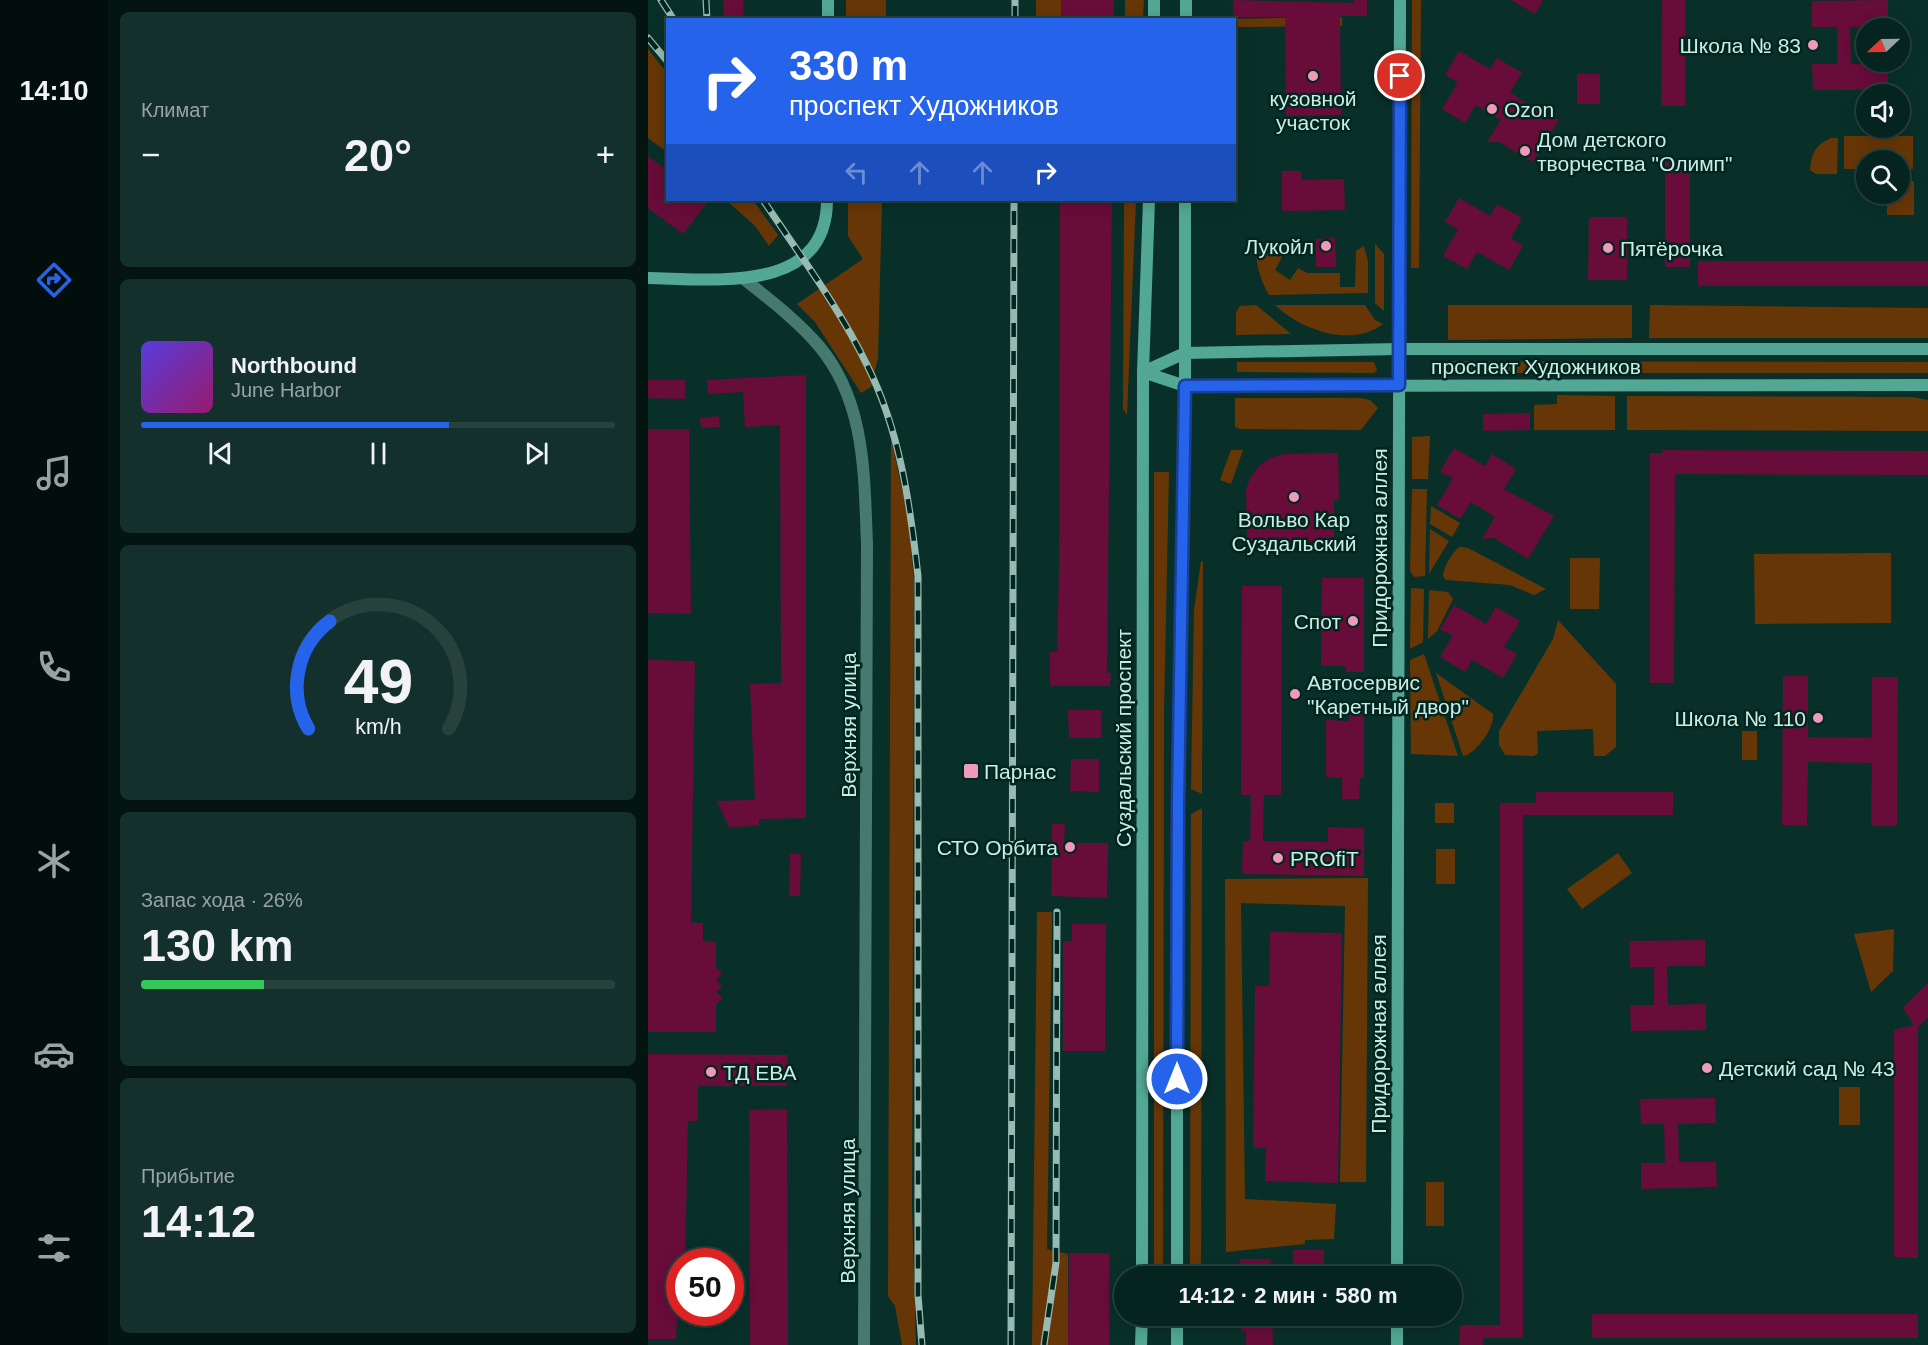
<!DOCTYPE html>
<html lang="ru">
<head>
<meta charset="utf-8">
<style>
	body { margin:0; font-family:Helvetica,sans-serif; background:#14302c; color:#f1f3f6; height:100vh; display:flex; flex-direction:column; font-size:22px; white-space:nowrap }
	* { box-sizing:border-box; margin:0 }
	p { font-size:20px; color:#98a4a4 }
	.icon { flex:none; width:33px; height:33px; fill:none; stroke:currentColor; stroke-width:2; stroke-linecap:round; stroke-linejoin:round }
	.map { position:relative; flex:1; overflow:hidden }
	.panel { display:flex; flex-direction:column; gap:12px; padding:12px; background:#031411; width:540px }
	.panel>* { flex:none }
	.hud { position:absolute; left:18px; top:18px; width:570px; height:183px; border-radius:0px; box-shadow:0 3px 15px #0003,0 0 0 2px #27413d; background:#2563eb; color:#fff; overflow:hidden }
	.needle { width:39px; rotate:248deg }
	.buttons { position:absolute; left:1208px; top:18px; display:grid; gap:12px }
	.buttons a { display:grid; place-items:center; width:54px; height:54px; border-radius:50%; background:#06241f; box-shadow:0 3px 15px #0003,0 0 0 2px #27413d; font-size:30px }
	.speed { position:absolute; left:18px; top:1248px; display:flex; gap:12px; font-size:30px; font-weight:700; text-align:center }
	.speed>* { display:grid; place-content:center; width:78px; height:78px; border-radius:50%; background:#06241f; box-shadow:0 3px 15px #0003,0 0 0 2px #27413d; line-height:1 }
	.speed .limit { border:9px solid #d22; background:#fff; color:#111 }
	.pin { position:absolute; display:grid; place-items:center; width:51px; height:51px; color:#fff; margin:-26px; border:3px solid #fff; border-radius:50%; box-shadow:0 2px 6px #0007 }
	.me { position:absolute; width:66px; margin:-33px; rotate:0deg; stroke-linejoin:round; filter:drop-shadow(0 0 4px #0008) }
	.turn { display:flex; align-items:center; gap:21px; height:126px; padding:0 24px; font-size:27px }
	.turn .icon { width:78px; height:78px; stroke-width:2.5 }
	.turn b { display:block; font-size:42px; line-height:51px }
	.lanes { display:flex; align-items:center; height:57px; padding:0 24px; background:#0003; justify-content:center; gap:30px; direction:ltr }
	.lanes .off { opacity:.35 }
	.big { font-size:45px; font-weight:700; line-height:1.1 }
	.panel .widget { flex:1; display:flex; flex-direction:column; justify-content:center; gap:9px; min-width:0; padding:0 21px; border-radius:9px; background:#14302c }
	.panel .dial { align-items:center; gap:0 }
	.dial svg { height:156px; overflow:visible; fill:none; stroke:#27413d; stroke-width:7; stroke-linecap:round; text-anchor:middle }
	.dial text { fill:#f1f3f6; stroke:none }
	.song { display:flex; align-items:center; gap:18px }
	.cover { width:72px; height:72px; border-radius:9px; background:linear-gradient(135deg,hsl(250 70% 55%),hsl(320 70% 35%)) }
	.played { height:6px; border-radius:3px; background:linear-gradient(90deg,#2563eb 65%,#27413d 65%) }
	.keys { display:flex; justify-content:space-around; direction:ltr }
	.heat { display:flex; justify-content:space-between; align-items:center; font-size:33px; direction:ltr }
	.charge { height:9px; border-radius:4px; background:linear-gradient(90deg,#34c759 26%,#27413d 0) }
	.trip { position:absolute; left:466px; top:1266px; width:348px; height:60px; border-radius:30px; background:#06241f; box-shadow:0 3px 15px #0003,0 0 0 2px #27413d; font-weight:700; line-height:60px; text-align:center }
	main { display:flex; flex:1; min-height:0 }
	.tabs { display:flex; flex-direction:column; width:108px; justify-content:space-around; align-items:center; background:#020e0c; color:#98a4a4 }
	.tabs .icon { width:42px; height:42px }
	.tabs .active { color:#2563eb }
	.tabs b { font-size:27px; color:#f1f3f6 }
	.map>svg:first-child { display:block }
	.green { fill:#673607 }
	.building { fill:#680c3a }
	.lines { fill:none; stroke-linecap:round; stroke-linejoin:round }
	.street { stroke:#477a6e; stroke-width:12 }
	.secondary { stroke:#53a895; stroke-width:12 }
	.rail-casing { stroke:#97bbb2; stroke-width:7 }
	.rail { stroke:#00261f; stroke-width:4.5; stroke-dasharray:14; stroke-linecap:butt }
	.route-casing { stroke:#184099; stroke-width:15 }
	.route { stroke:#2563eb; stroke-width:10 }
	.poi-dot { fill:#ef9ab8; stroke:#00261f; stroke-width:2 }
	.labels { text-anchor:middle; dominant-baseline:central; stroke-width:5; stroke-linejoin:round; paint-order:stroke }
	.poi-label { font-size:21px; fill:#caece3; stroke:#00261f; text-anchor:start }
	.street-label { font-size:21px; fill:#caece3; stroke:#00261f }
</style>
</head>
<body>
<main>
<nav class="tabs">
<b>14:10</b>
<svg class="icon active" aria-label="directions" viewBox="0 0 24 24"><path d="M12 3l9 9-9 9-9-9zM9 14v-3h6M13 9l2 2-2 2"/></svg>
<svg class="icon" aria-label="music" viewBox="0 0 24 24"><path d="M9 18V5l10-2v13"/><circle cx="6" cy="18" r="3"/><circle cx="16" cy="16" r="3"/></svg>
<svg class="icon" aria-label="phone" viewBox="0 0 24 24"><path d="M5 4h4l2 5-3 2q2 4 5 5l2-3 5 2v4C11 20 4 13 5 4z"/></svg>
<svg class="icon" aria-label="climate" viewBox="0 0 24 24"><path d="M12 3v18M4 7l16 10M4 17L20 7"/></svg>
<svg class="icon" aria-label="car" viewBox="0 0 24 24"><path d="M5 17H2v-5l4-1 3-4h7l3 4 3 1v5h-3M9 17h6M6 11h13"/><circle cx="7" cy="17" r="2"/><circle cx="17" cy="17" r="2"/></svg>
<svg class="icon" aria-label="filters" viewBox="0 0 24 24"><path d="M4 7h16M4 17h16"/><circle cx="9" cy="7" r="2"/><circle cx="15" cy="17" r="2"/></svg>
</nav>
<section class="panel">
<div class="widget"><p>Климат</p>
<div class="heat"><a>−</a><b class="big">20°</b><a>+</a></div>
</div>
<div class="widget">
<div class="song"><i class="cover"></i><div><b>Northbound</b><p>June Harbor</p></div></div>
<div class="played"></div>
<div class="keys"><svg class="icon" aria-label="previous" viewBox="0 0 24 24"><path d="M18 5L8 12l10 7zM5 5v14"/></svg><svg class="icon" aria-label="pause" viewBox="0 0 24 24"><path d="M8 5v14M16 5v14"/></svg><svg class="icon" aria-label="next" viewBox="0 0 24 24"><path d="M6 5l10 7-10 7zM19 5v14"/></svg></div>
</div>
<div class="widget dial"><svg viewBox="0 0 100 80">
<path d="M14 69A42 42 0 1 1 86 69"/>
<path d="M14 69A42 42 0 0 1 25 14" stroke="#2563eb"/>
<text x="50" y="56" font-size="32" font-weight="700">49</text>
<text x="50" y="72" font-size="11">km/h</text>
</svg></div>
<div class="widget"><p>Запас хода · 26%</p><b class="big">130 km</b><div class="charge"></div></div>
<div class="widget"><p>Прибытие</p><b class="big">14:12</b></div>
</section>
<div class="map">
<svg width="1280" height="1345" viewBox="0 0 1280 1345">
	<rect width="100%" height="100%" fill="#083029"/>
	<!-- green -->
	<g class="green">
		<rect x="198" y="0" width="40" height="19"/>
		<rect x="388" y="0" width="25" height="19"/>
		<path d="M477,0H496L495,19H477Z"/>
		<path d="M764,0H773L771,268H763Z"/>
		<path d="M694,17V26L587,27L584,19Z"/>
		<path d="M0,49L19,73V152L0,138Z"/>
		<path d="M1196,136H1265V169H1251V160H1218V169H1196Z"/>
		<path d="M1183,138H1190L1189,174H1168L1162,170C1163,153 1168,145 1183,138Z"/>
		<path d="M1251,181H1266V215H1239V194H1251Z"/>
		<path d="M78,200H105L130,235L121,246L107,226Z"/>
		<path d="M200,200H234L230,358L223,387L213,393L167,322L149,304L215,259L200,236Z"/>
		<path d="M476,200H488L479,415L475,409Z"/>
		<path d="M727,244L736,254V311L727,303Z"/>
		<path d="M615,246L620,247L634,257L627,270L642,280L650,268L659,273H692V287H707L708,251L716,246L720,261V293L621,295C613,281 609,268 608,252Z"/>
		<path d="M608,305L643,334L588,335V313L592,306Z"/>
		<path d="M627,305H717L727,320L735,324C704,348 653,330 627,305Z"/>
		<path d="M800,305H984V338L800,340Z"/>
		<path d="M1002,305L1280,308V338H1001Z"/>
		<path d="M788,361L1280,362V373H788Z"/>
		<path d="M589,362H726L729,370L726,373L589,372Z"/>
		<path d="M909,395L967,396V430H886V405L909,404Z"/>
		<path d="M979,396L1264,397L1280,400V431L979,430Z"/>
		<path d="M587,398H712L722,400L730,408L713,430L592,429L587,427Z"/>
		<path d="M782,436L780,479H764V437Z"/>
		<path d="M243,438L260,517L266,578L264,1209L268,1345H254L247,1306L240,1296Z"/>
		<path d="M583,450H595L583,484L572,480Z"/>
		<path d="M506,472H521L516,712L515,1276H506Z"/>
		<path d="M764,489H779L777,576L766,577L762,571Z"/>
		<path d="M783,506L812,523L804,537L782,524Z"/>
		<path d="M782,529L801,541L781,574Z"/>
		<path d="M812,547L820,548L898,589L886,595L862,585L798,580L795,576C796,566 804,552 812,547Z"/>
		<path d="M1243,553V623L1107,624L1106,554Z"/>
		<path d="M922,558H952L951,609H922Z"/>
		<path d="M553,561L555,562L554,794L543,789L546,610Z"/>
		<path d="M763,588L776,589L775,642L762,649Z"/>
		<path d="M781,590L800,592L805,599L789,631L780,639Z"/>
		<path d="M910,620L968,684V747L957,756H946L945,729L889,731L890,753L886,756L857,755L851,745V731L905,639Z"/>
		<path d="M776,654L810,756L763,754L762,660Z"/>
		<path d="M788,673L845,714C847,727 828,754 815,756Z"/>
		<rect x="1094" y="731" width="15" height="29"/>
		<rect x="787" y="803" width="19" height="20"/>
		<path d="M554,808L553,1276H542L543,814Z"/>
		<rect x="788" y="849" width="19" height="35"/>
		<path d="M970,853L984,873L934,909L919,889Z"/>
		<path d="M720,878L718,1182H692L697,906L593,903L597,1199L688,1204L686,1239L657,1240V1244L578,1252L577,879Z"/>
		<path d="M389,912H404L399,1249L420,1254V1345H384Z"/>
		<path d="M1246,929L1245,971L1223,992L1206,934Z"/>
		<rect x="1191" y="1087" width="21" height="38"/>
		<rect x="778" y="1182" width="18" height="44"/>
	</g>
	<!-- building -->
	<g class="building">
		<path d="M75,0H95L96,20H76Z"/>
		<rect x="413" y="0" width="53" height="20"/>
		<path d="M585,0L706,3V0H719V16H692L693,115L638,116L637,17H585Z"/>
		<path d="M863,0H895L887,14Z"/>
		<path d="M1014,0H1037V106H1013Z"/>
		<path d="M1240,0V27H1202L1203,64H1240V90H1165L1164,64H1189V27H1164V1Z"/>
		<path d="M811,51L842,69L849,58L874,73L862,92L887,110L889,107L911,120L885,162L851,142H839L853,120L828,105L817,123L794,109L810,82L797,75Z"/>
		<rect x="929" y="74" width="23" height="30"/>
		<path d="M0,156L20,171V200H61L35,234L0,208Z"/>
		<rect x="1017" y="161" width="25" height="106"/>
		<path d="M634,171H653V180L696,179L697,210L634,211Z"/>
		<path d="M811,198L842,216L849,204L874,218L863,238L875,246L861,270L829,252L819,269L795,256L810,229L797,222Z"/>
		<path d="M412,200H464L459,673H463L462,686H402V652H409L411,572Z"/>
		<path d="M941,217H979V280H940Z"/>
		<path d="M687,238L688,267H668V239Z"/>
		<rect x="1050" y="261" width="230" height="25"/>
		<path d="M158,375V818L111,819V826L81,827L69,801L107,800L102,684L133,683L132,425L97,427L95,392L60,394L59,380Z"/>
		<path d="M0,380H37V399L0,398Z"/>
		<path d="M882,413V430L835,431V414Z"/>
		<path d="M71,416L72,427L53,428L52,418Z"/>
		<path d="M0,429H41L43,614L0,613Z"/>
		<path d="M806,448L837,466L844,454L868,469L856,489L906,516L880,559L846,538L834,539L847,517L823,502L812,519L789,505L805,478L792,472Z"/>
		<path d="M1014,450L1280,451V475L1027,474L1026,683H1002V453H1015Z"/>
		<path d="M690,453L691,500H686V541H599L598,490L602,478L611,466L622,458L636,454Z"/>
		<path d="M674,578H716V672H698V666H673Z"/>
		<path d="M594,586H634L633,795H616L615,841L680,842V827L716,828V876L594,874L595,841H602L603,795H593Z"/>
		<path d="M806,605L838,624L848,607L872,621L856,647L869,654L855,678L824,660L817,672L792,657L805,635L792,630Z"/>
		<path d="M0,660L47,661L43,923H55V941L68,942V968L74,973L68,980L74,986L68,992L75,998L68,1004V1032H0Z"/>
		<path d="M1135,676H1160V737L1224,738V677H1250L1249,826H1223L1224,763L1160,762L1159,826L1134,825Z"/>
		<path d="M420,710H453V738H421Z"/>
		<path d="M701,715H716V778H712L711,799H694V778L678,777V720L701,721Z"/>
		<path d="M423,759H451V792L422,791Z"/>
		<path d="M888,792H1025V815H875V1338H835V1345H811L812,1325H852V803H888Z"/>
		<path d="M404,824H417L416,843H460L459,898L403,896Z"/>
		<path d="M142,854H153L152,896H141Z"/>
		<path d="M424,924H458L457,1051H415V941H424Z"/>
		<path d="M622,932L694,933L690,1183L617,1181L618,1148H605L607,986H621Z"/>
		<path d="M1057,940V966H1019L1020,1005L1058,1004V1030L983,1031L982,1005H1006V967H982L981,941Z"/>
		<path d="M1280,983V1017L1270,1027V1258L1246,1257V1030L1266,1025L1255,1008Z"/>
		<path d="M0,1054L140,1055L139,1086H50V1121H40L37,1262H32L28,1339H0Z"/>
		<path d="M1067,1098L1068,1123L1030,1124L1031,1162H1068L1069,1187L993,1189V1163H1017L1016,1124H993L992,1099Z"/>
		<path d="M139,1109L140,1345H102L101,1110Z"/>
		<rect x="645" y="1250" width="31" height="26"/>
		<path d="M421,1253H461V1345H420Z"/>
		<rect x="592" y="1259" width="31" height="17"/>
		<rect x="944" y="1314" width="326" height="24"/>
		<path d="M593,1316H624L625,1345H598V1331H593Z"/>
	</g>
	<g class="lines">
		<!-- street -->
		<path class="street" d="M96,279C122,300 149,320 171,346C218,402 216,475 219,544L216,1345"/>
		<!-- secondary -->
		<g class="secondary">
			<path d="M180,0V20"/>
			<path d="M506,20V0"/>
			<path d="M538,20V0"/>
			<path d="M0,278C65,279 179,295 179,200"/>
			<path d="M495,372L537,353L751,349H1280"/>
			<path d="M495,372L537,386L1280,385"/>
			<path d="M494,1276L495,372L501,200"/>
			<path d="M529,1276V802L537,423V200"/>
			<path d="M749,1276L752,0"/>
			<path d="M493,1345L494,1316"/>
			<path d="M529,1345V1316"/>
			<path d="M749,1345V1316"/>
		</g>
		<!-- rail casing -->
		<g class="rail-casing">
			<g id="rail">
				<path d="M13,0L26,20"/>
				<path d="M58,0L59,20"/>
				<path d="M367,20V0"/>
				<path d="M0,38L20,62"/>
				<path d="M115,200C151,254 191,307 219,365C252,431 262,504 270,576V1295L274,1345"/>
				<path d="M363,1345L366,200"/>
				<path d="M396,1345L408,1263L409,912"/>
			</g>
		</g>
		<!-- rail -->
		<use href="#rail" class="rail"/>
	</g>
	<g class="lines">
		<!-- route casing -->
		<g class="route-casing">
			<path id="route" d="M529,1079L530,802L537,386L751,385L752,76"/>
		</g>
		<!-- route -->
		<use href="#route" class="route"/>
	</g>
	<!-- markers -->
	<g class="poi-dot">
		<circle cx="1165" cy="45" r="6"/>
		<circle cx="665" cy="76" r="6"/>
		<circle cx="844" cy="109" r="6"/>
		<circle cx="877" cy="151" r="6"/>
		<circle cx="678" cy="246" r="6"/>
		<circle cx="960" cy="248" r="6"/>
		<circle cx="646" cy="497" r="6"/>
		<circle cx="705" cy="621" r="6"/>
		<circle cx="647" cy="694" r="6"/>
		<circle cx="1170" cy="718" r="6"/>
		<rect x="315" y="763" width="16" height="16" rx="3"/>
		<circle cx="422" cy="847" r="6"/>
		<circle cx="630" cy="858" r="6"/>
		<circle cx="1059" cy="1068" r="6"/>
		<circle cx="63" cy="1072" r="6"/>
	</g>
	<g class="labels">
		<!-- poi labels -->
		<g class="poi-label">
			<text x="1153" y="45" text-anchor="end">Школа № 83</text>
			<text x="665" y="98" text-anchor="middle">кузовной<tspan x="665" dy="24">участок</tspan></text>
			<text x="856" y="109">Ozon</text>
			<text x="889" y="139">Дом детского<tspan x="889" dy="24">творчества "Олимп"</tspan></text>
			<text x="666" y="246" text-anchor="end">Лукойл</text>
			<text x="972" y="248">Пятёрочка</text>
			<text x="646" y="519" text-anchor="middle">Вольво Кар<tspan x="646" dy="24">Суздальский</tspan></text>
			<text x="693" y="621" text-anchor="end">Спот</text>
			<text x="659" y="682">Автосервис<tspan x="659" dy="24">"Каретный двор"</tspan></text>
			<text x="1158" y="718" text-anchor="end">Школа № 110</text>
			<text x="336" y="771">Парнас</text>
			<text x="410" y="847" text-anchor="end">СТО Орбита</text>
			<text x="642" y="858">PROfiT</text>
			<text x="1071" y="1068">Детский сад № 43</text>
			<text x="75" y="1072">ТД ЕВА</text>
		</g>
		<!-- street labels -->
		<g class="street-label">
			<text x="888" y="366">проспект Художников</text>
			<text transform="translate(731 548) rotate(-90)">Придорожная аллея</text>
			<text transform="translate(200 725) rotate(-90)">Верхняя улица</text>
			<text transform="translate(475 738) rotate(-90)">Суздальский проспект</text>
			<text transform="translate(730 1034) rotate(-90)">Придорожная аллея</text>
			<text transform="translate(199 1211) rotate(-90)">Верхняя улица</text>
		</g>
	</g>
</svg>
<div class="buttons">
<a><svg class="needle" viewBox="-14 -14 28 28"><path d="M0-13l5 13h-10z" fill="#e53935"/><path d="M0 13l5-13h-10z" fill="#98a4a4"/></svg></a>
<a><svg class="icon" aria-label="sound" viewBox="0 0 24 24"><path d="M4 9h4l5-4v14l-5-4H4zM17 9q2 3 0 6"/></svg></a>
<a><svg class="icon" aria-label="search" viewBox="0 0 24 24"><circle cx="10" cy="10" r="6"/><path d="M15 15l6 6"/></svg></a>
</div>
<div class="speed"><div class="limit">50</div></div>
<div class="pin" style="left:752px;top:76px;background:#d93025"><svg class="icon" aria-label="arrive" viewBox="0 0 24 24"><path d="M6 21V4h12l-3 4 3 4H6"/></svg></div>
<svg class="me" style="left:529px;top:1079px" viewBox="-20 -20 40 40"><circle r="17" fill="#2563eb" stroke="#fff" stroke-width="3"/><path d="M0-11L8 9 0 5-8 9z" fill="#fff"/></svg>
<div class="trip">14:12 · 2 мин · 580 m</div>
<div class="hud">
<div class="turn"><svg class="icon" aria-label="right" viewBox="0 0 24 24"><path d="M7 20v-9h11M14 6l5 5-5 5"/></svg><div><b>330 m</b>проспект Художников</div></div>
<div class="lanes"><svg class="icon off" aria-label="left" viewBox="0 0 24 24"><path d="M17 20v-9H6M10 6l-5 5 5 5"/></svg><svg class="icon off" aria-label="ahead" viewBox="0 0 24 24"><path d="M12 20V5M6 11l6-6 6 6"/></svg><svg class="icon off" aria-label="ahead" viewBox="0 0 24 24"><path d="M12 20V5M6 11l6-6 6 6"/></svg><svg class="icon" aria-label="right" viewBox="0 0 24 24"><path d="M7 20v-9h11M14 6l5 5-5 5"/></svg></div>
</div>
</div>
</main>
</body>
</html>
